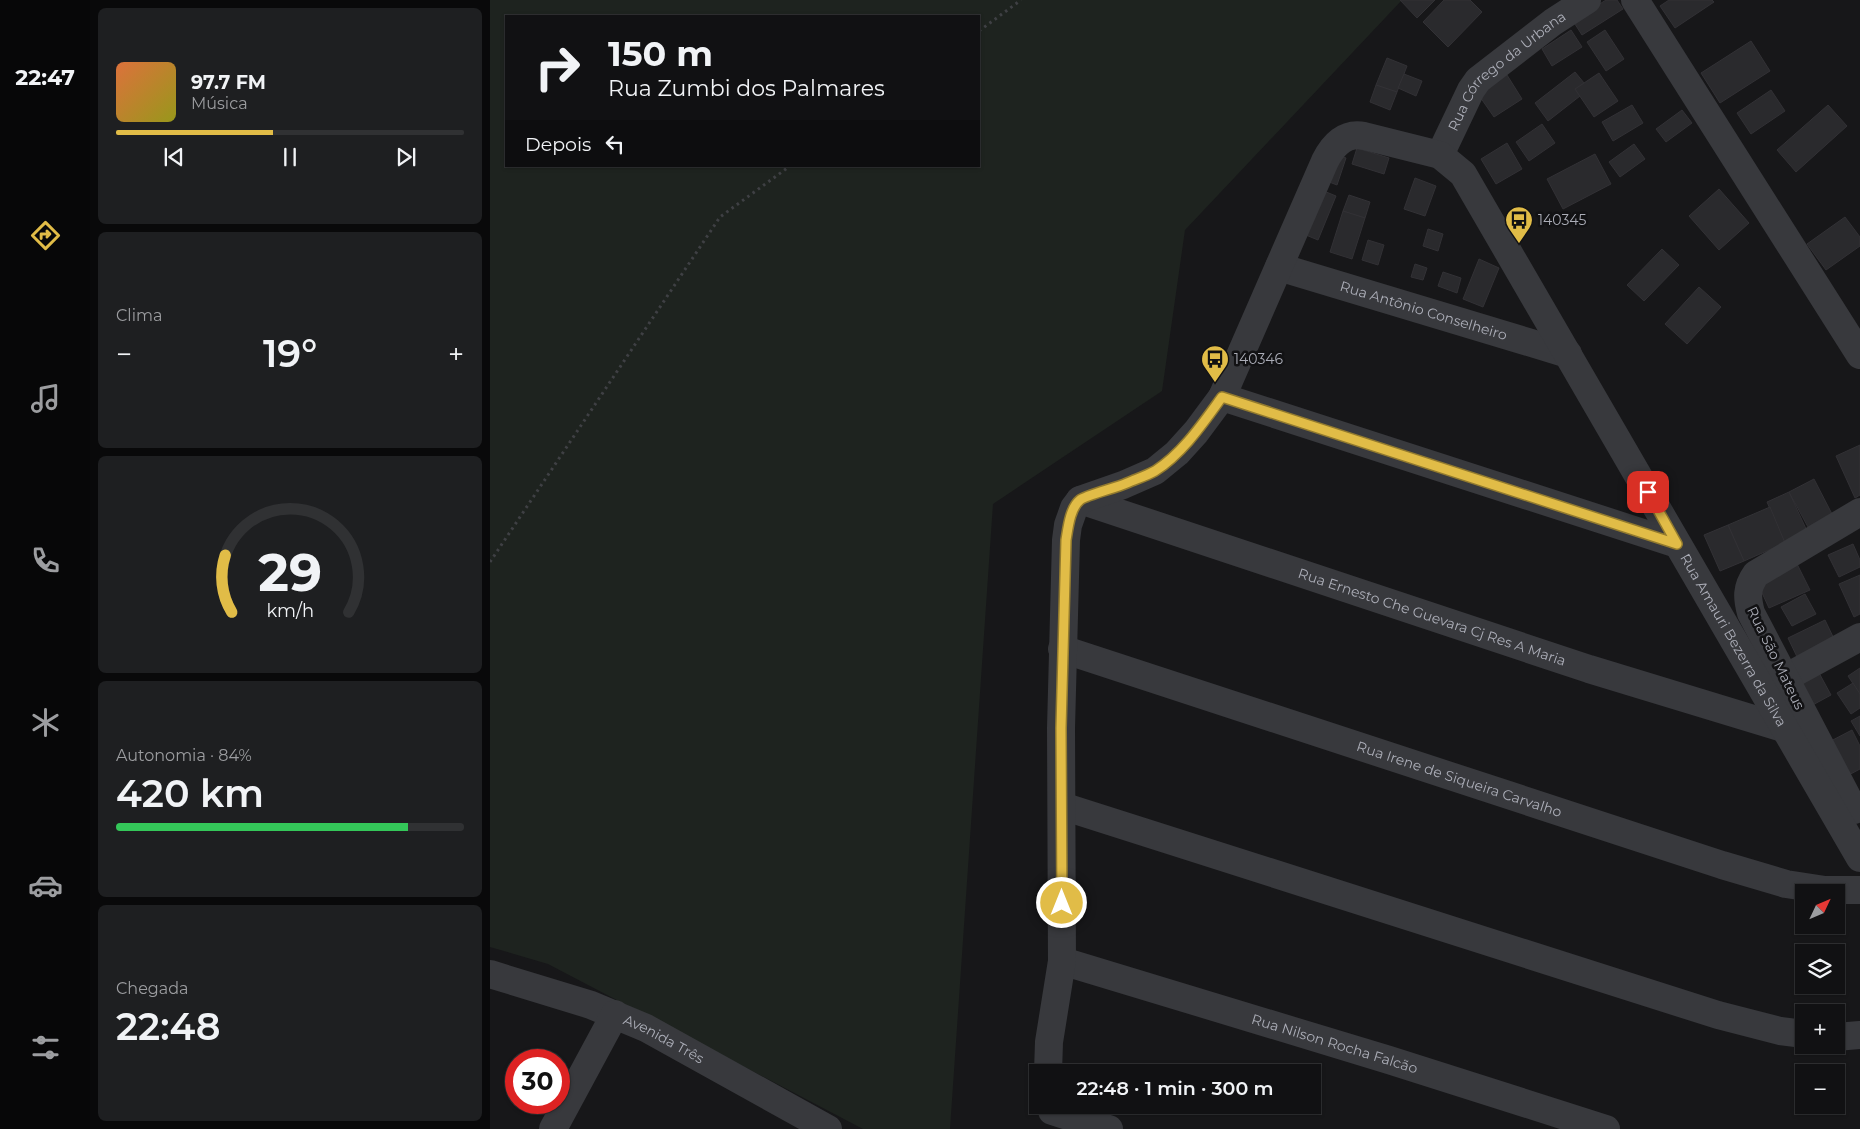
<!DOCTYPE html>
<html lang="pt">
<head>
<meta charset="utf-8">
<style>
	body { margin:0; font-family:Montserrat,sans-serif; background:#1e1f21; color:#f1f3f6; height:100vh; display:flex; flex-direction:column; font-size:19px; white-space:nowrap }
	* { box-sizing:border-box; margin:0 }
	p { font-size:16px; color:#9c9da0 }
	.icon { flex:none; width:28px; height:28px; fill:none; stroke:currentColor; stroke-width:2; stroke-linecap:round; stroke-linejoin:round }
	.map { position:relative; flex:1; overflow:hidden }
	.side { display:flex; flex-direction:column; gap:8px; padding:8px; background:#09090a; width:400px }
	.side>* { flex:none }
	.guide { position:absolute; left:15px; top:15px; width:475px; height:152px; border-radius:0px; box-shadow:0 1px 4px #0004,0 0 0 1px #303133; background:#111113; color:#f1f3f6; overflow:hidden }
	.needle { width:32px; rotate:46deg }
	.controls { position:absolute; left:1305px; top:884px; display:grid; gap:10px }
	.controls a { display:grid; place-items:center; width:50px; height:50px; border-radius:0px; background:#111113; box-shadow:0 1px 4px #0004,0 0 0 1px #303133; font-size:25px }
	.speed { position:absolute; left:15px; top:1049px; display:flex; gap:10px; font-size:25px; font-weight:700; text-align:center }
	.speed>* { display:grid; place-content:center; width:65px; height:65px; border-radius:50%; background:#111113; box-shadow:0 1px 4px #0004,0 0 0 1px #303133; line-height:1 }
	.speed .limit { border:8px solid #d22; background:#fff; color:#111 }
	.pin { position:absolute; display:grid; place-items:center; width:42px; height:42px; color:#fff; margin:-21px; border-radius:10px; box-shadow:0 2px 8px #0006 }
	.me { position:absolute; width:55px; margin:-28px; rotate:0deg; stroke-linejoin:round; filter:drop-shadow(0 0 4px #0008) }
	.turn { display:flex; align-items:center; gap:18px; height:105px; padding:0 20px; font-size:22px }
	.turn .icon { width:65px; height:65px; stroke-width:2.5 }
	.turn b { display:block; font-size:35px; line-height:42px }
	.then { display:flex; align-items:center; height:48px; padding:0 20px; background:#0003; gap:10px; font-size:19px }
	.big { font-size:38px; font-weight:600; line-height:1.1 }
	.side .tile { flex:1; display:flex; flex-direction:column; justify-content:center; gap:8px; min-width:0; padding:0 18px; border-radius:8px; background:#1e1f21 }
	.side .dial { align-items:center; gap:0 }
	.dial svg { height:130px; overflow:visible; fill:none; stroke:#303133; stroke-width:7; stroke-linecap:round; text-anchor:middle }
	.dial text { fill:#f1f3f6; stroke:none }
	.song { display:flex; align-items:center; gap:15px }
	.cover { width:60px; height:60px; border-radius:8px; background:linear-gradient(135deg,hsl(20 70% 55%),hsl(60 70% 35%)) }
	.played { height:5px; border-radius:2px; background:linear-gradient(90deg,#e1bc47 45%,#303133 45%) }
	.keys { display:flex; justify-content:space-around; direction:ltr }
	.heat { display:flex; justify-content:space-between; align-items:center; font-size:28px; direction:ltr }
	.charge { height:8px; border-radius:4px; background:linear-gradient(90deg,#34c759 84%,#303133 0) }
	.trip { position:absolute; left:539px; top:1064px; width:292px; height:50px; border-radius:0px; background:#111113; box-shadow:0 1px 4px #0004,0 0 0 1px #303133; font-weight:600; line-height:50px; text-align:center }
	main { display:flex; flex:1; min-height:0 }
	.menu { display:flex; flex-direction:column; width:90px; justify-content:space-around; align-items:center; background:#070708; color:#9c9da0 }
	.menu .icon { width:35px; height:35px }
	.menu .active { color:#e1bc47 }
	.menu b { font-size:22px; color:#f1f3f6 }
	.map>svg:first-child { display:block }
	.green { fill:#1e231f; fill-rule:evenodd }
	.building { fill:#2a2a2d; stroke:#323135 }
	.lines { fill:none; stroke-linecap:round; stroke-linejoin:round }
	.path { stroke:#3f4044; stroke-width:3; stroke-dasharray:2.5 4; stroke-linecap:butt }
	.minor { stroke:#38393d; stroke-width:28 }
	.route-casing { stroke:#927a2e; stroke-width:12 }
	.route { stroke:#e1bc47; stroke-width:9 }
	.labels { text-anchor:middle; dominant-baseline:central; stroke-width:5; stroke-linejoin:round; paint-order:stroke }
	.street-label { font-size:14px; fill:#abadb7; stroke:#121214 }
	.poi-label { font-size:14px; fill:#abadb7; stroke:#121214; text-anchor:start }
</style>
</head>
<body>
<main>
<nav class="menu">
<b>22:47</b>
<svg class="icon active" aria-label="directions" viewBox="0 0 24 24"><path d="M12 3l9 9-9 9-9-9zM9 14v-3h6M13 9l2 2-2 2"/></svg>
<svg class="icon" aria-label="music" viewBox="0 0 24 24"><path d="M9 18V5l10-2v13"/><circle cx="6" cy="18" r="3"/><circle cx="16" cy="16" r="3"/></svg>
<svg class="icon" aria-label="phone" viewBox="0 0 24 24"><path d="M5 4h4l2 5-3 2q2 4 5 5l2-3 5 2v4C11 20 4 13 5 4z"/></svg>
<svg class="icon" aria-label="climate" viewBox="0 0 24 24"><path d="M12 3v18M4 7l16 10M4 17L20 7"/></svg>
<svg class="icon" aria-label="car" viewBox="0 0 24 24"><path d="M5 17H2v-5l4-1 3-4h7l3 4 3 1v5h-3M9 17h6M6 11h13"/><circle cx="7" cy="17" r="2"/><circle cx="17" cy="17" r="2"/></svg>
<svg class="icon" aria-label="filters" viewBox="0 0 24 24"><path d="M4 7h16M4 17h16"/><circle cx="9" cy="7" r="2"/><circle cx="15" cy="17" r="2"/></svg>
</nav>
<section class="side">
<div class="tile">
<div class="song"><i class="cover"></i><div><b>97.7 FM</b><p>Música</p></div></div>
<div class="played"></div>
<div class="keys"><svg class="icon" aria-label="previous" viewBox="0 0 24 24"><path d="M18 5L8 12l10 7zM5 5v14"/></svg><svg class="icon" aria-label="pause" viewBox="0 0 24 24"><path d="M8 5v14M16 5v14"/></svg><svg class="icon" aria-label="next" viewBox="0 0 24 24"><path d="M6 5l10 7-10 7zM19 5v14"/></svg></div>
</div>
<div class="tile"><p>Clima</p>
<div class="heat"><a>−</a><b class="big">19°</b><a>+</a></div>
</div>
<div class="tile dial"><svg viewBox="0 0 100 80">
<path d="M14 69A42 42 0 1 1 86 69"/>
<path d="M14 69A42 42 0 0 1 10 34" stroke="#e1bc47"/>
<text x="50" y="56" font-size="32" font-weight="700">29</text>
<text x="50" y="72" font-size="11">km/h</text>
</svg></div>
<div class="tile"><p>Autonomia · 84%</p><b class="big">420 km</b><div class="charge"></div></div>
<div class="tile"><p>Chegada</p><b class="big">22:48</b></div>
</section>
<div class="map">
<svg width="1370" height="1129" viewBox="0 0 1370 1129">
	<rect width="100%" height="100%" fill="#171719"/>
	<!-- green -->
	<path class="green" d="M0,0H912L695,230L672,391L503,504L460,1129H373L58,964L0,947ZM16,16H489V166H16Z"/>
	<!-- building -->
	<g class="building">
		<path d="M910,0H945L927,18Z"/>
		<path d="M954,0H980L992,12L958,47L933,22Z"/>
		<path d="M1116,0H1127L1133,9L1092,35L1083,21Z"/>
		<path d="M1179,0H1222L1224,2L1185,28L1170,6Z"/>
		<path d="M1081,30L1092,47L1062,66L1052,49Z"/>
		<path d="M1115,30L1134,59L1116,71L1097,42Z"/>
		<path d="M1261,41L1280,71L1230,103L1211,73Z"/>
		<path d="M897,58L917,66L907,92L886,85Z"/>
		<path d="M1085,72L1099,89L1058,121L1045,103Z"/>
		<path d="M1109,73L1128,101L1104,117L1085,89Z"/>
		<path d="M914,74L932,81L926,96L908,88Z"/>
		<path d="M1017,75L1032,99L1004,117L988,94Z"/>
		<path d="M886,85L907,92L900,110L880,102Z"/>
		<path d="M1281,90L1295,111L1261,134L1247,113Z"/>
		<path d="M1142,105L1153,123L1123,141L1112,122Z"/>
		<path d="M1338,105L1357,126L1306,172L1287,150Z"/>
		<path d="M1192,110L1202,123L1176,142L1166,129Z"/>
		<path d="M1052,124L1065,143L1039,161L1026,142Z"/>
		<path d="M1017,143L1032,169L1006,184L991,159Z"/>
		<path d="M1144,144L1155,159L1130,177L1119,162Z"/>
		<path d="M867,148L899,158L894,174L862,164Z"/>
		<path d="M844,153L856,158L847,185L834,180Z"/>
		<path d="M1105,154L1121,184L1073,209L1057,179Z"/>
		<path d="M925,178L946,186L935,216L914,209Z"/>
		<path d="M829,189L846,196L828,240L811,233Z"/>
		<path d="M1229,189L1259,223L1229,250L1199,216Z"/>
		<path d="M859,195L880,202L875,218L853,211Z"/>
		<path d="M853,211L875,218L862,259L840,252Z"/>
		<path d="M1355,217L1370,237V246L1336,270L1317,244Z"/>
		<path d="M938,229L953,234L948,251L933,246Z"/>
		<path d="M878,240L894,245L888,265L872,260Z"/>
		<path d="M1172,249L1189,265L1154,301L1137,285Z"/>
		<path d="M989,259L1009,268L993,307L973,299Z"/>
		<path d="M925,264L937,268L933,280L921,277Z"/>
		<path d="M953,272L971,278L967,293L948,286Z"/>
		<path d="M1209,287L1231,307L1197,344L1175,324Z"/>
		<path d="M1370,445V495L1365,498L1346,456Z"/>
		<path d="M1324,479L1342,514L1318,527L1299,492Z"/>
		<path d="M1299,492L1318,533L1295,543L1277,502Z"/>
		<path d="M1280,507L1295,543L1254,561L1238,525Z"/>
		<path d="M1238,525L1254,561L1230,571L1214,535Z"/>
		<path d="M1363,544L1370,560V567L1349,577L1338,555Z"/>
		<path d="M1307,564L1320,590L1279,608L1267,582Z"/>
		<path d="M1370,575V614L1364,617L1349,584Z"/>
		<path d="M1315,594L1326,614L1302,626L1291,607Z"/>
		<path d="M1335,620L1346,643L1309,661L1298,638Z"/>
		<path d="M1370,668V694L1358,676Z"/>
		<path d="M1328,671L1341,695L1319,707L1306,683Z"/>
		<path d="M1363,683L1370,694V708L1361,714L1347,693Z"/>
		<path d="M1370,716V736L1361,721Z"/>
		<path d="M1362,730L1370,746V769L1355,777L1337,743Z"/>
	</g>
	<g class="lines">
		<!-- path -->
		<g class="path">
			<path d="M489,31L531,0"/>
			<path d="M0,562L230,217L300,166"/>
		</g>
		<!-- minor -->
		<g class="minor">
			<path d="M1145,0L1370,355"/>
			<path id="s1" d="M950,155L981,90L988,80L1063,22L1097,0"/>
			<path id="s2" d="M789,267L1078,354"/>
			<path d="M732,397L1187,544"/>
			<path id="s3" d="M590,500L1099,669L1296,729"/>
			<path id="s4" d="M572,649L1232,865L1296,884L1335,890H1370"/>
			<path d="M1295,678L1370,637"/>
			<path d="M572,806L1228,1015L1290,1031L1314,1034"/>
			<path d="M1364,810L1261,613C1257,598 1256,588 1266,574L1370,512"/>
			<path id="s5" d="M572,961L899,1060L1116,1129"/>
			<path id="s6" d="M0,974L101,1005L156,1028L338,1129"/>
			<path d="M1346,1037L1370,1035"/>
			<path id="s7" d="M558,1072L559,1042L572,961L571,728L576,540L578,525L584,508L590,500L633,485L665,471L687,453L706,432L732,397L835,161C843,145 855,132 874,136L950,155L973,174L1370,858"/>
			<path d="M562,1111L619,1129"/>
			<path d="M63,1129L125,1014"/>
		</g>
	</g>
	<g class="lines">
		<!-- route casing -->
		<g class="route-casing">
			<path id="route" d="M572,903L571,728L576,540C578,528 580,508 590,500C596,495 626,488 637,483C646,479 656,476 665,471C693,453 713,423 732,397L1187,544L1158,492"/>
		</g>
		<!-- route -->
		<use href="#route" class="route"/>
	</g>
	<!-- icons -->
	<defs>
		<g id="bus-pin" transform="scale(1.4375)"><path d="M0 17L-7.5 6A9.5 9.5 0 1 1 7.5 6Z" fill="#e1bc47" stroke="#121214"/><path d="M-5-6H5V4H4V6H2V4H-2V6H-4V4H-5ZM-3.5-4V0h7V-4ZM-3.5 1.2v1.5H-2V1.2ZM2 1.2v1.5H3.5V1.2Z" fill="#111"/></g>
	</defs>
	<g fill-rule="evenodd">
		<use href="#bus-pin" x="1029" y="220"/>
		<use href="#bus-pin" x="725" y="359"/>
	</g>
	<g class="labels">
		<!-- street labels -->
		<g class="street-label">
			<text stroke="none"><textPath href="#s1" startOffset="110">Rua Córrego da Urbana</textPath></text>
			<text stroke="none"><textPath href="#s2" startOffset="151">Rua Antônio Conselheiro</textPath></text>
			<text stroke="none"><textPath href="#s3" startOffset="371">Rua Ernesto Che Guevara Cj Res A Maria</textPath></text>
			<text stroke="none"><textPath href="#s7" startOffset="1712">Rua Amauri Bezerra da Silva</textPath></text>
			<text transform="translate(1286 658) rotate(64)">Rua São Mateus</text>
			<text stroke="none"><textPath href="#s4" startOffset="418">Rua Irene de Siqueira Carvalho</textPath></text>
			<text stroke="none"><textPath href="#s6" startOffset="186">Avenida Três</textPath></text>
			<text stroke="none"><textPath href="#s5" startOffset="285">Rua Nilson Rocha Falcão</textPath></text>
		</g>
		<!-- poi labels -->
		<g class="poi-label">
			<text x="1048" y="220">140345</text>
			<text x="744" y="359">140346</text>
		</g>
	</g>
</svg>
<div class="controls">
<a><svg class="needle" viewBox="-14 -14 28 28"><path d="M0-13l5 13h-10z" fill="#e53935"/><path d="M0 13l5-13h-10z" fill="#9c9da0"/></svg></a>
<a><svg class="icon" aria-label="layers" viewBox="0 0 24 24"><path d="M12 4l9 5-9 5-9-5zM3 14l9 5 9-5"/></svg></a>
<a>+</a>
<a>−</a>
</div>
<div class="speed"><div class="limit">30</div></div>
<div class="pin" style="left:1158px;top:492px;background:#d93025"><svg class="icon" aria-label="arrive" viewBox="0 0 24 24"><path d="M6 21V4h12l-3 4 3 4H6"/></svg></div>
<svg class="me" style="left:572px;top:903px" viewBox="-20 -20 40 40"><circle r="17" fill="#e1bc47" stroke="#fff" stroke-width="3"/><path d="M0-11L8 9 0 5-8 9z" fill="#fff"/></svg>
<div class="trip">22:48 · 1 min · 300 m</div>
<div class="guide">
<div class="turn"><svg class="icon" aria-label="right" viewBox="0 0 24 24"><path d="M7 20v-9h11M14 6l5 5-5 5"/></svg><div><b>150 m</b>Rua Zumbi dos Palmares</div></div>
<div class="then">Depois<svg class="icon" aria-label="left" viewBox="0 0 24 24"><path d="M17 20v-9H6M10 6l-5 5 5 5"/></svg></div>
</div>
</div>
</main>
</body>
</html>
